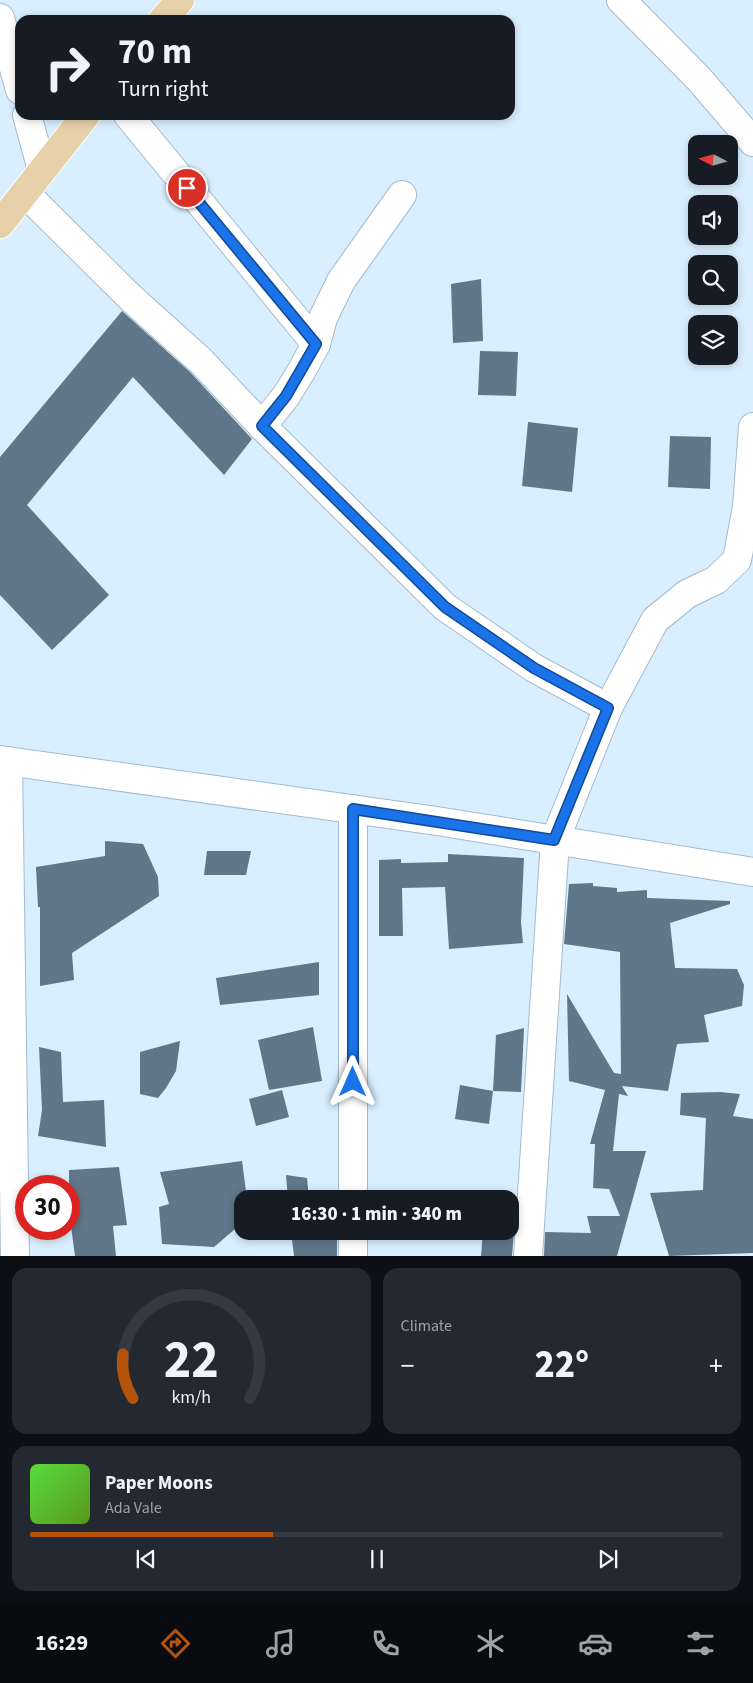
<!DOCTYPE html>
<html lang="en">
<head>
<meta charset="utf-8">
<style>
	body { margin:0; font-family:"Source Sans 3",sans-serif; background:#242831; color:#f1f3f6; height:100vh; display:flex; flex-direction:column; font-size:19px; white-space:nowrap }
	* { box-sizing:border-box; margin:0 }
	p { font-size:16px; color:#9ea1a6 }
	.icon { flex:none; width:28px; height:28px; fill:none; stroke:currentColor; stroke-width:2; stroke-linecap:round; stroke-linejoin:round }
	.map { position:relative; height:1256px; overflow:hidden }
	.details { display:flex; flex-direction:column; gap:12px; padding:12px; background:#0d0f14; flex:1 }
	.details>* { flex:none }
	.banner { position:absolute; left:15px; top:15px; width:500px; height:105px; border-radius:15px; box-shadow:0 2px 8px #0003; background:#171b24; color:#f1f3f6; overflow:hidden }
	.needle { width:32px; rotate:276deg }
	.fabs { position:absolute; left:688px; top:135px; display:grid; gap:10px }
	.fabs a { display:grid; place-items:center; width:50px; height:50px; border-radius:10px; background:#171b24; box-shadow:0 2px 8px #0003; font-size:25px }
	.speed { position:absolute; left:15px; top:1175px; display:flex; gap:10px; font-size:25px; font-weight:700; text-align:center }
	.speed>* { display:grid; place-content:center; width:65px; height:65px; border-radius:50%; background:#171b24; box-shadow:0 2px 8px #0003; line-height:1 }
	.speed .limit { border:8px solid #d22; background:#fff; color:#111 }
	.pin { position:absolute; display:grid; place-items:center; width:42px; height:42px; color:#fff; margin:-21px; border:2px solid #fff; border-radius:50%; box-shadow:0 1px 5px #0007 }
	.me { position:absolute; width:55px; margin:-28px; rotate:0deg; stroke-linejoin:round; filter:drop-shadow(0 0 4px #0008) }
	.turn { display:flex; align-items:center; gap:18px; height:105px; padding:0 20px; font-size:22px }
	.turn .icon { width:65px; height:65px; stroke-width:2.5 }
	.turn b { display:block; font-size:35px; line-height:42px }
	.big { font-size:38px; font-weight:800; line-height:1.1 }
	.details .card { flex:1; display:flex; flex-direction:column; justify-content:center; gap:8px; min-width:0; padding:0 18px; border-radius:15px; background:#242831 }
	.details .dial { align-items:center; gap:0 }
	.dial svg { height:130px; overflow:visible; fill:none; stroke:#363941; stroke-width:7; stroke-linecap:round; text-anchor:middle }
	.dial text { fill:#f1f3f6; stroke:none }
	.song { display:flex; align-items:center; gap:15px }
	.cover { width:60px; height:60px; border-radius:8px; background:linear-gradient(135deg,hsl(110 70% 55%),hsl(90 70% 35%)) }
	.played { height:5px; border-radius:2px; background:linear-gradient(90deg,#b45309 35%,#363941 35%) }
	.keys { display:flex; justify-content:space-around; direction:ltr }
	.heat { display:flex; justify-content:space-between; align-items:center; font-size:28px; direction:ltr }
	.details .tiles { flex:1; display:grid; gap:12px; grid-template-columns:1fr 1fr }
	.card:last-child { grid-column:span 2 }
	.trip { position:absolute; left:234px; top:1190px; width:285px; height:50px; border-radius:15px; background:#171b24; box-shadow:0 2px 8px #0003; font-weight:800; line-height:50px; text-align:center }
	.menu { display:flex; height:80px; justify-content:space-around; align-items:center; background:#090b0e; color:#9ea1a6 }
	.menu .icon { width:35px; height:35px }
	.menu .active { color:#b45309 }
	.menu b { font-size:22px; color:#f1f3f6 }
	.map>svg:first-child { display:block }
	.building { fill:#5f7788 }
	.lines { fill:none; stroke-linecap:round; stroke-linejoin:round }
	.minor-casing { stroke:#a2bccf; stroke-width:30 }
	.major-casing { stroke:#fff; stroke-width:30 }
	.minor { stroke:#fff; stroke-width:28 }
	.major { stroke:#e6d1aa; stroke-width:28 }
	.route-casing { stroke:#114b97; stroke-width:12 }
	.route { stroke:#1a73e8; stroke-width:9 }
</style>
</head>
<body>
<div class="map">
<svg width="753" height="1256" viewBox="0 0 753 1256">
	<rect width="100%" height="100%" fill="#d9eefe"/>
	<!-- building -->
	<g class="building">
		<path d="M481,279L483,341L453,343L451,284Z"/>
		<path d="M122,311L190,372L252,439L224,475L133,377L27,505L109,595L52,650L0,595V457Z"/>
		<path d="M480,351L518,352L516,396L478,395Z"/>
		<path d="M528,422L578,428L572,492L522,486Z"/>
		<path d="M670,436L711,437L710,489L668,487Z"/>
		<path d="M105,841L143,844L158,877L159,896L72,953L74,980L40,986V907H38L36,867L105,856Z"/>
		<path d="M207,851H251L246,875H204Z"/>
		<path d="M448,854L524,858L521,922L523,943L449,949L445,887L402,888L403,936H379V860L401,859V863L448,862Z"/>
		<path d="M593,883V886L617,888V892L647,890V898L730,901V904L670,923L675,968L737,969L744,985L742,1006L704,1015L709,1042L677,1044L668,1091L622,1086L628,1096L619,1094L613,1151H646L617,1256H544L545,1232L591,1233L587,1216H620L609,1189L593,1188L595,1144H590L605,1090L569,1081L567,994L614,1073L621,1074L620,952L564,944L569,884Z"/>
		<path d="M319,962V995L220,1005L216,978Z"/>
		<path d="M313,1027L322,1081L269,1090L258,1040Z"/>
		<path d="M524,1028L521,1092L493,1091L496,1035Z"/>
		<path d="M180,1041L176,1071L166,1088L158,1098L140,1094V1052Z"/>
		<path d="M39,1047L61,1052L63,1102L104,1100L106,1147L38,1136L42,1110Z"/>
		<path d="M460,1085L493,1091L489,1124L455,1119Z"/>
		<path d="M282,1090L289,1117L256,1126L249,1099Z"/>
		<path d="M720,1092L740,1094L733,1116L753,1119V1253L669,1256L650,1193L703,1190L706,1118L680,1115L681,1093Z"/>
		<path d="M242,1161L247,1199H242V1223L214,1247L162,1244L159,1207L169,1204L160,1172Z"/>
		<path d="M119,1167L127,1225L113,1226L116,1256H75L69,1211V1170Z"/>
		<path d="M286,1175L307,1178L309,1199H288Z"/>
		<path d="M291,1231H337V1256H294Z"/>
		<path d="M483,1231H514L512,1256H481Z"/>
	</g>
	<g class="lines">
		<!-- minor casing -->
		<g class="minor-casing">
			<g id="minor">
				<path d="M621,0L699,79L753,142"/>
				<path d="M0,18L20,90"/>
				<path d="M27,115L42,170"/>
				<path d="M128,115L316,344"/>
				<path d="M25,193L132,299L201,361L262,426L445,607L534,668L608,708"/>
				<path d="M262,426L286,396L302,370L316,344L323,318L341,281L402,195"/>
				<path d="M0,760L437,821L753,872"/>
				<path d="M8,761L15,1256"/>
				<path d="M353,809V1199"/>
				<path d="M353,1231V1256"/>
				<path d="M528,1256L555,840L608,708L655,620L687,594L716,580L737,560L747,507L753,427"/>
			</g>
		</g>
		<!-- major casing -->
		<g class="major-casing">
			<g id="major">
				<path d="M163,20L180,0"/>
				<path d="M0,224L86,115"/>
			</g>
		</g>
		<!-- minor -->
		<use href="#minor" class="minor"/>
		<!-- major -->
		<use href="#major" class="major"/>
	</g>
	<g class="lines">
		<!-- route casing -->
		<g class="route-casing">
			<path id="route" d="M187,188L316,344L286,396L262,426L445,607L534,668L608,708L554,840L353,809V1082"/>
		</g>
		<!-- route -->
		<use href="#route" class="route"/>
	</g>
</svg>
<div class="fabs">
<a><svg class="needle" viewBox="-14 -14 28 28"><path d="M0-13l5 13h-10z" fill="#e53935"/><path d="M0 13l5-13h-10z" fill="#9ea1a6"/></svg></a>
<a><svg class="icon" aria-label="sound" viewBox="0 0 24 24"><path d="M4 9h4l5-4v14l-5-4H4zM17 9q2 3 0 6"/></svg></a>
<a><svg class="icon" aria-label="search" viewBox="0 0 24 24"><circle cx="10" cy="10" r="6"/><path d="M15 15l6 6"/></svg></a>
<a><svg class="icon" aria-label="layers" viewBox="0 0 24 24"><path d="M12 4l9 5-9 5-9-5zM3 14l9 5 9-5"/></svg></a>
</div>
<div class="speed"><div class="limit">30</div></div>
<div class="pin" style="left:187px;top:188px;background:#d93025"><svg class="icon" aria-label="arrive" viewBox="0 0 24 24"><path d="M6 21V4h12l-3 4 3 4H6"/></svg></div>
<svg class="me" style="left:353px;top:1082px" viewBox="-20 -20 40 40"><path d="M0-17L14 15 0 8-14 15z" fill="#1a73e8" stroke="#fff" stroke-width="4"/></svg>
<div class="trip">16:30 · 1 min · 340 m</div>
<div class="banner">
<div class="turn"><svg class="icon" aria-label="right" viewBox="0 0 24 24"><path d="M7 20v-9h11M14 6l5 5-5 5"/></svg><div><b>70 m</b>Turn right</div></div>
</div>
</div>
<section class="details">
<div class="tiles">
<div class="card dial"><svg viewBox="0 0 100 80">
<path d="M14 69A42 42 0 1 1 86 69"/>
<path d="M14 69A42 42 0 0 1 8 42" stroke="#b45309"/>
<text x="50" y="56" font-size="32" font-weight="700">22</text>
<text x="50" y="72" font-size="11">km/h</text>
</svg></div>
<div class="card"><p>Climate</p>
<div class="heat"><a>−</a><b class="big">22°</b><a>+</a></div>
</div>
<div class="card">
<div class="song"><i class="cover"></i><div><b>Paper Moons</b><p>Ada Vale</p></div></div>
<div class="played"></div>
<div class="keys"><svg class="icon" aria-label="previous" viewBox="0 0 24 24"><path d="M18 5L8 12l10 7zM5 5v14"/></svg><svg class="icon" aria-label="pause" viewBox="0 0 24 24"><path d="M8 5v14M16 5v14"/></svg><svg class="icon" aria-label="next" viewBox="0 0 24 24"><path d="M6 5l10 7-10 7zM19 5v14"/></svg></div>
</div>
</div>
</section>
<nav class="menu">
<b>16:29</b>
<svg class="icon active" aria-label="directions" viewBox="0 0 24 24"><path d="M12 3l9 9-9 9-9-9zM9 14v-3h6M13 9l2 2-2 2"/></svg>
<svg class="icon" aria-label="music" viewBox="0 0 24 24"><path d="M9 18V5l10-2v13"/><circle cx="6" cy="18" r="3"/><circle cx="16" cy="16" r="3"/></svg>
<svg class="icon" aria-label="phone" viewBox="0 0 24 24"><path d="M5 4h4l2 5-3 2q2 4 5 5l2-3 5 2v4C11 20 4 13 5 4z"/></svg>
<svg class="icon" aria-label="climate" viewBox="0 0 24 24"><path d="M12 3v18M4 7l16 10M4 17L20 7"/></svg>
<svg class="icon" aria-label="car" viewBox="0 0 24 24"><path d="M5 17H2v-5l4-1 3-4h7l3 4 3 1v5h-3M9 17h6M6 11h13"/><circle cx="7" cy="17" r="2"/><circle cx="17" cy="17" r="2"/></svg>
<svg class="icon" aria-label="filters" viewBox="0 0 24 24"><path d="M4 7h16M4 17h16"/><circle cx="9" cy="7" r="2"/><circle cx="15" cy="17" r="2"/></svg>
</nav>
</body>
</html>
